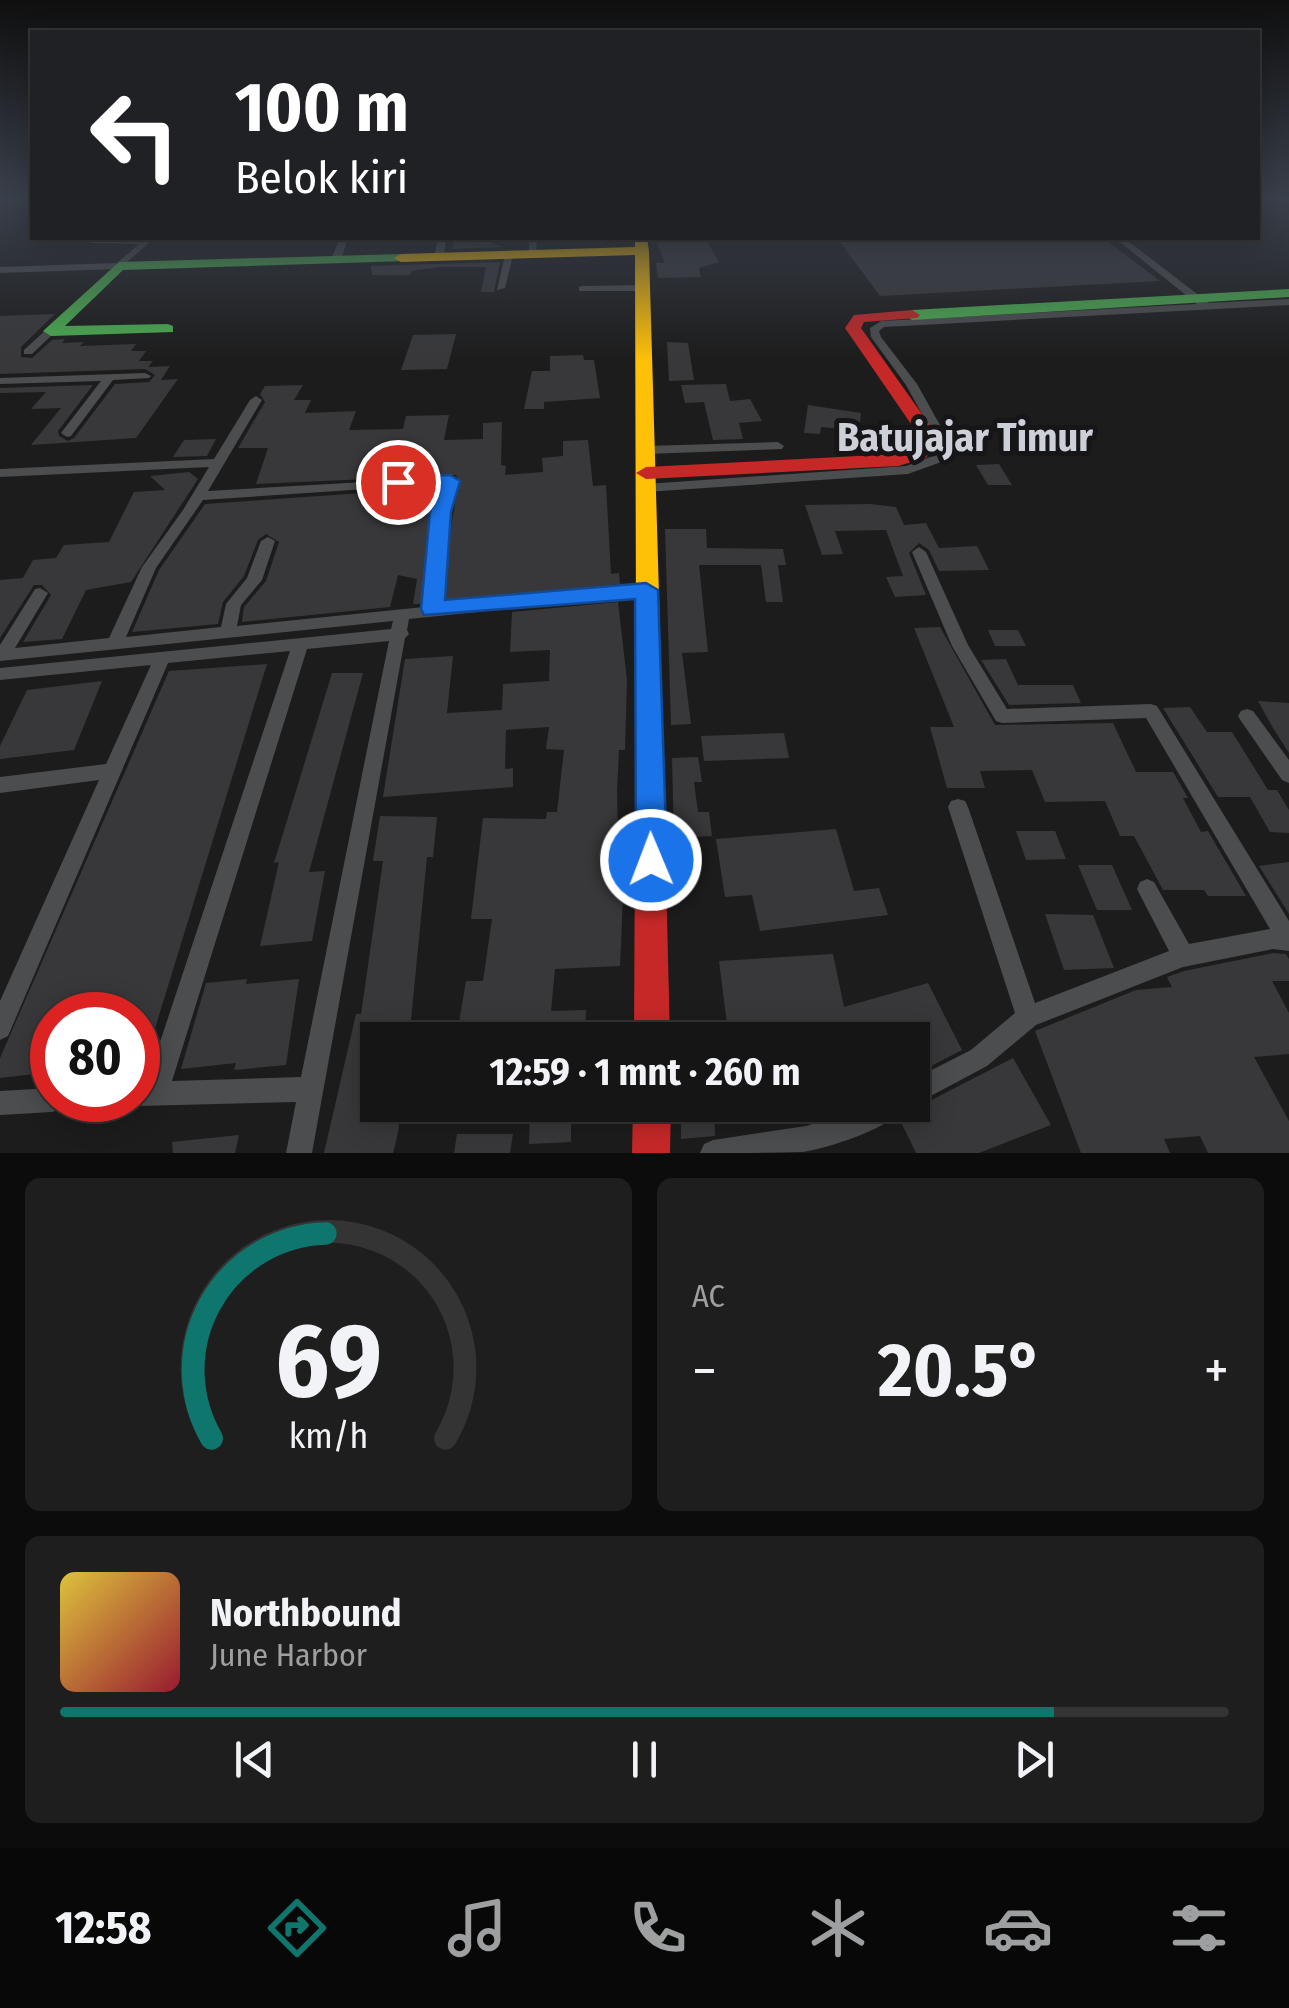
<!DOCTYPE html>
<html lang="id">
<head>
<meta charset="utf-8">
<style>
	body { margin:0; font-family:"Fira Sans Condensed",sans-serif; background:#1e1e1e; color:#f1f3f6; height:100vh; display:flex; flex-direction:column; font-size:38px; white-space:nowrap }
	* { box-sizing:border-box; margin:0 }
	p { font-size:32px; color:#9d9fa0 }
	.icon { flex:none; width:55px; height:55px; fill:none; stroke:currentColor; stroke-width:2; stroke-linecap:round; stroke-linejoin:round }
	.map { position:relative; height:1153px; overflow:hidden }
	.drawer { display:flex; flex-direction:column; gap:25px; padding:25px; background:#0c0c0c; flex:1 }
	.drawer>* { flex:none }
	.banner { position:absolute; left:30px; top:30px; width:1230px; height:210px; border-radius:0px; box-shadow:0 5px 25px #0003,0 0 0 2px #343434; background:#202124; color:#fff; overflow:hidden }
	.speed { position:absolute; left:30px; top:992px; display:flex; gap:20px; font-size:50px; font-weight:700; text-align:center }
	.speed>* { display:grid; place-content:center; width:130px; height:130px; border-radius:50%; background:#151515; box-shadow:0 5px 25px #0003,0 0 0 2px #343434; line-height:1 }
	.speed .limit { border:15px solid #d22; background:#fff; color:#111 }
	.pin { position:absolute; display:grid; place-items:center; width:85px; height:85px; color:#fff; margin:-42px; border:5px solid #fff; border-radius:50%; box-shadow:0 2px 10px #0007 }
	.me { position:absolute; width:110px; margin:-55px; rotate:359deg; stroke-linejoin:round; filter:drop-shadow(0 0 8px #0008) }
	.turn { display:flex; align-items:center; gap:35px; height:210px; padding:0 40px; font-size:45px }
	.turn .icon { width:130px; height:130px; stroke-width:2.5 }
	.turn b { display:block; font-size:70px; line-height:85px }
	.big { font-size:75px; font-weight:700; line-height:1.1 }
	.drawer .tile { flex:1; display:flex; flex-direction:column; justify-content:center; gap:15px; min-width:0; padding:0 35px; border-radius:15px; background:#1e1e1e }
	.drawer .dial { align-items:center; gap:0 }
	.dial svg { height:260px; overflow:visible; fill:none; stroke:#343434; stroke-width:7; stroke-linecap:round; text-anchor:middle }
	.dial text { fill:#f1f3f6; stroke:none }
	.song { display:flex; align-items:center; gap:30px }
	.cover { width:120px; height:120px; border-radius:15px; background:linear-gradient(135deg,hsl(50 70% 55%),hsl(350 70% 35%)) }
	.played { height:10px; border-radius:5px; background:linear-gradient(90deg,#0f766e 85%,#343434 85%) }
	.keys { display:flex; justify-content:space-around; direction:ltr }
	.heat { display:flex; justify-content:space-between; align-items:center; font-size:55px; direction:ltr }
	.drawer .tiles { flex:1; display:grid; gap:25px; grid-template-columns:1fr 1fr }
	.tile:last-child { grid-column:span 2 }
	.trip { position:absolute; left:360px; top:1022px; width:570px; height:100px; border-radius:0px; background:#151515; box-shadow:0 5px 25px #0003,0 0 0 2px #343434; font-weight:700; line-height:100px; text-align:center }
	.tabs { display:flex; height:160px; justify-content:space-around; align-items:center; background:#080808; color:#9d9fa0 }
	.tabs .icon { width:70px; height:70px }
	.tabs .selected { color:#0f766e }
	.tabs b { font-size:45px; color:#f1f3f6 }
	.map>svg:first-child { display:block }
	.building { fill:#38383a }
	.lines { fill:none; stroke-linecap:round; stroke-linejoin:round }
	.street { fill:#4b4d4f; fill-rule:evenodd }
	.fast { fill:#4caf50; fill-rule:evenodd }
	.slow { fill:#ffc107; fill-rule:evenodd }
	.jam { fill:#c62828; fill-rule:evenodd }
	.route { fill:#1a73e8; stroke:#114b97; stroke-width:2.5 }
	.labels { text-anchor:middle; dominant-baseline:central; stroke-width:10; stroke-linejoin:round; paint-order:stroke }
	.quarter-label { font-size:40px; font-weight:bold; fill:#ced0d9; stroke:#161618 }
</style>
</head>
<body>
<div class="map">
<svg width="1289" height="1153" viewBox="0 0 1289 1153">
	<rect width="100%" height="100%" fill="#1c1c1c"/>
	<!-- building -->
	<g class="building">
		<path d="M455,238H493L492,243L504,247L449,249L453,248Z"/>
		<path d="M655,238H705L719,262L699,268L701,277L658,278L656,263H665Z"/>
		<path d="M837,238H1103L1160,281L880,296Z"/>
		<path d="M500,262L494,292H481L486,267H440L411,271L410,275H372L371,266Z"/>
		<path d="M55,314L21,347V357L32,358L52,340L65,339L62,343L84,342L80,346L136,344L131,351H146L139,361H153L148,367L170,366L161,380L178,379L136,438L31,445L61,408L31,409L46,392L0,393V388L93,385L58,431L59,436L68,441L74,438L115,384L149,382L155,375L145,369L0,374V316Z"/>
		<path d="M456,334L447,369L401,370L413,335Z"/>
		<path d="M667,342L688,343L694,380L669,381Z"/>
		<path d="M583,355L584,360H594L600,398L544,402V409H524L532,371H550V356Z"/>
		<path d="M726,384L730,401L750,399L762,421L739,423L743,439L713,440L704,402L685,403L681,385Z"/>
		<path d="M303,385L294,400H311L305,413L356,411L349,430L403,429L406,416L449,415L444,440L483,439V423L502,422L501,465L506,466L505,475L543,472L542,458L563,456V441L588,440L593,486L606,485L611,574L619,573L620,584L444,601L448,544L459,481L456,475L256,484L268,448H238L265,402L260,394L265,386Z"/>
		<path d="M808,405L861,413L859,431L821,427L820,434L804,433Z"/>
		<path d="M216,439L207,456L173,457L184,440Z"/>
		<path d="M999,464L1012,485H988L976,465Z"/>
		<path d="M189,472L198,479L131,582L86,590L62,639L23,642L51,595L42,585H34L0,638V580L23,578L33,560L56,558L64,545L109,542L134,492L165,490L150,476Z"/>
		<path d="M436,488L421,604H413L417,579L398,575L390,607L242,622L244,607L266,581L279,542L266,534L258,540L244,576L223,602L218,624L132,632L159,570L205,504Z"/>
		<path d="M870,504L896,507L904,525L926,523L939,548L977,546L989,570L939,571L929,550L919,543L909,553L926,595L895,597L886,577L903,576L886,530L835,531L843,554L822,555L805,505Z"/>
		<path d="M665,529H706L707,548L783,549L786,565H778L783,602H766L761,565H699L708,652L682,653L691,724L671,725Z"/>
		<path d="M618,602L627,680L625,750H619L617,790L618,834H622L619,874L624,875L620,966L555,969L551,1011L586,1010L585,1040H456L466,981H483L492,919H471L483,818L546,819L547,812H557L564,750L546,749L549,727L506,730L505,769L513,768V787L383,797L405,659L453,656L447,713L502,710L503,684L549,681L550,650L510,652L512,612Z"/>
		<path d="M940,627L995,725L1113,723L1136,772H1173L1188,798H1183L1201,832L1208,831L1246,896H1208L1204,890H1163L1134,836H1120L1105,801L1045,802L1032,770L980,771L985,788H947L930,727H954L914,628Z"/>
		<path d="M988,630H1018L1026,646H995Z"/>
		<path d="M1006,659L1018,685H1073L1081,703L1009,705L981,660Z"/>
		<path d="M267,664L141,1074L138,1073V1015H52V1072L0,1078V1058L169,671Z"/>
		<path d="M332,673H363L309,872L325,871L312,941L260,946L279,862L274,863Z"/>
		<path d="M102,681L74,750L0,759V746L27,690Z"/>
		<path d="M1258,701L1289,703V753L1273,728Z"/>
		<path d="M1190,707L1207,732H1232L1268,790H1277L1289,810V833L1270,832L1250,797H1218L1163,708Z"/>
		<path d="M784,733L789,758L704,761L701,736Z"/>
		<path d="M698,757L702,782H694L698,812H709L712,836L674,838L672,758Z"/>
		<path d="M380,816L437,817L433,857H427L409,1040H378V1105H401L398,1133L393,1153H324L356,1014H361L383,861H373Z"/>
		<path d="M836,829L854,891L879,888L888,915L760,931L752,895L725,897L716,839Z"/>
		<path d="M1016,831H1055L1066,859L1026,860Z"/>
		<path d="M1289,862V914L1259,866Z"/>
		<path d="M1078,865H1112L1132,910H1097Z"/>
		<path d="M1045,914L1093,915L1114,968L1064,970Z"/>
		<path d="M1273,953L1286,954L1289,959V981H1272L1289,1013V1054L1254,1057L1289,1121V1153H1208L1200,1136L1164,1139L1170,1153H1081L1035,1031L1136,990L1172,987L1167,977L1184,971Z"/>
		<path d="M833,954L844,1007L928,983L962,1050L912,1076V1040H864L862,1036L819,1039L818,1035L802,1040H729L719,961Z"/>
		<path d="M247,979L246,984L299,979L286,1065L234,1070L236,1063L181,1069L206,983Z"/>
		<path d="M1013,1058L1051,1125L979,1153H916L899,1118L907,1108L914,1109Z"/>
		<path d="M530,1105H571V1142L529,1144Z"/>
		<path d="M681,1105H714L715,1136L681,1139Z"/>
		<path d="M457,1134H513L510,1153H454Z"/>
		<path d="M239,1135L235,1153H173L172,1142Z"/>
	</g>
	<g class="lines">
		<!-- street -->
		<g class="street">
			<path d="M93,238H138L149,243L119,269L0,273V267L117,263L139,244L90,243L89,241Z"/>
			<path d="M340,238H348L341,259L336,262L331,259Z"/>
			<path d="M438,238H446L444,257L439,260L434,257Z"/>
			<path d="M529,238H537L536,255L529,253Z"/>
			<path d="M1115,238H1124L1209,303L1289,299V305L884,327L879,331L881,337L917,384L950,443L944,461L908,474L646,492L639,488L646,484L906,466L933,456L938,443L906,385L871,337L870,328L881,321L1197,304Z"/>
			<path d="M509,252L513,255L505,288L497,290L505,255Z"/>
			<path d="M582,286L644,285L649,288L644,291H579V287Z"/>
			<path d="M47,329L56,331L32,354H24V350Z"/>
			<path d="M145,373L151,376L149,378L113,380L71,436L67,437L61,433L101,381L0,384V378Z"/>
			<path d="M256,396L262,400L208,491L453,477L455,480L444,544L440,605L646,585L654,590L646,595L409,619L407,630L409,634L405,638L312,1153H286L296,1102L138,1106L128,1100H138V1082L147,1081L290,651L168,663L8,1036L0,1040V1001L99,780L0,793V777L106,764L151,665L0,680V668L391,629L393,621L0,661V645L35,589L40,588L48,593L15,648L109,638L142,567L183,510L209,467L0,477V469L214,459L250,400ZM441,484L430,544L424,607L237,626L241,605L262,580L275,541L268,537L261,541L247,578L226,604L221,627L126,637L156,568L203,500ZM389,641L301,1077L172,1081L307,649Z"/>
			<path d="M778,442L784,446L782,449L646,454L640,450L646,446Z"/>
			<path d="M919,547L926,552L968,645L1007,709L1151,704L1157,706L1289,921V951L1273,949L1183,967L1036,1025L987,1066L912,1106L909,1105H912V1080L971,1050L1015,1013L948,807L951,801L958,799L965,801L968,807L1035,1003L1169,951L1137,889L1140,882L1147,879L1154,882L1189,944L1270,929L1146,718L1002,723L996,721L952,646L912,552Z"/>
			<path d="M1247,709L1253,711L1289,760V783L1282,780L1241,721L1238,716L1241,711Z"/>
			<path d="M52,1088V1100H64L61,1109L52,1112L0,1115V1091Z"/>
			<path d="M868,1105H905C896,1127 826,1149 802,1152C769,1153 733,1153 700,1153L704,1144L713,1140L806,1126Z"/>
		</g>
		<!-- fast -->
		<g class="fast">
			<path d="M401,254L406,255V261L123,270L65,326L168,324L173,326V332L51,336L43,331L119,262Z"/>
			<path d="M1289,289V297L912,320L904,315L912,310Z"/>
		</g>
		<!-- slow -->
		<path class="slow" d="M635,238H647L649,251L660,630L656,636H640L636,630L635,255L401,262L394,258L401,254L635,247Z"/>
		<!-- jam -->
		<g class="jam">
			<path d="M912,310L920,315L917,318L864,322L861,328L929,424L936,442L926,458L898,466L646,479L636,473L646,467L897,454L912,450L918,442L911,424L845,328L854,315Z"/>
			<path d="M648,622L656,624L660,630L670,1040H634L636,630L640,624Z"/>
			<path d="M633,1105H671L670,1153H632Z"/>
		</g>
	</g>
	<!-- sky -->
	<linearGradient id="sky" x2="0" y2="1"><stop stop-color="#0f0f0f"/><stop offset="0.55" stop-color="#3a404b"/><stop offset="1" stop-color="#3a404b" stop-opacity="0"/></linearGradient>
	<rect width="1289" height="361" fill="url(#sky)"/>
	<!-- route -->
	<path class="route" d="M450,475L460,481L451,512L445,600L646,583L658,590L667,860L662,870L651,874L640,870L636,860L635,599L424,615L421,609L430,512L438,487L398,488L388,482L398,476Z"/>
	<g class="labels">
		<!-- quarter labels -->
		<g class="quarter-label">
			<text x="965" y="438">Batujajar Timur</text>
		</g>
	</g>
</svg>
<div class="speed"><div class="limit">80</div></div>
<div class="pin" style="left:398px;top:482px;background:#d93025"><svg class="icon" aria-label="arrive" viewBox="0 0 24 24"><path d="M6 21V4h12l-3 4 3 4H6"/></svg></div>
<svg class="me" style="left:651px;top:860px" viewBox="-20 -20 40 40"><circle r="17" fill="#1a73e8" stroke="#fff" stroke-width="3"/><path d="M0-11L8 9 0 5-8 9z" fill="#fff"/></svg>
<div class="trip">12:59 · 1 mnt · 260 m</div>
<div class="banner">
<div class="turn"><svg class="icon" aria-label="left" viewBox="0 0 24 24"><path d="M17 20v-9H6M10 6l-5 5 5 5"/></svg><div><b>100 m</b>Belok kiri</div></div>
</div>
</div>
<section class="drawer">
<div class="tiles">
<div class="tile dial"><svg viewBox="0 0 100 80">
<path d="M14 69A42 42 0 1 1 86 69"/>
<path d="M14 69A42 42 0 0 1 49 6" stroke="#0f766e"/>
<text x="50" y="56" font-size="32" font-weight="700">69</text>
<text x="50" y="72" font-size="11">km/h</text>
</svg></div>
<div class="tile"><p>AC</p>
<div class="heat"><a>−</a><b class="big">20.5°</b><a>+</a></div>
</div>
<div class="tile">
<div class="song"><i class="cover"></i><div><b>Northbound</b><p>June Harbor</p></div></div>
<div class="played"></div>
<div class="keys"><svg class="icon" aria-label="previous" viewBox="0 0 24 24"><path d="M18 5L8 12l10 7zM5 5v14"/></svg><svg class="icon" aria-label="pause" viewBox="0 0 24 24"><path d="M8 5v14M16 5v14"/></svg><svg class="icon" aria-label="next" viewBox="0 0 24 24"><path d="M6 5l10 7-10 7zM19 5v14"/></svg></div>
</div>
</div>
</section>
<nav class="tabs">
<b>12:58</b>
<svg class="icon selected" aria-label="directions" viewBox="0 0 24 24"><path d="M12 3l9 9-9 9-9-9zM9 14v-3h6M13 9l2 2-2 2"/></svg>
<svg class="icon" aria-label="music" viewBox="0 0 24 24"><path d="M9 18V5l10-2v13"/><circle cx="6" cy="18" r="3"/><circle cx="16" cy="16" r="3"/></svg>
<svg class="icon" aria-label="phone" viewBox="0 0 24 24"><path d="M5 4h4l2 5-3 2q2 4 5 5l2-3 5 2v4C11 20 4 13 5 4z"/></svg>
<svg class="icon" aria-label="climate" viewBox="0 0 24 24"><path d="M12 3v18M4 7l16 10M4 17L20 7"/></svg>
<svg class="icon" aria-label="car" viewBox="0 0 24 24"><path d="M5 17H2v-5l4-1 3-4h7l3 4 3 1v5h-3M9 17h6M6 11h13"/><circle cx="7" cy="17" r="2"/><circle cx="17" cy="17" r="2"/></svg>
<svg class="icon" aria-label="filters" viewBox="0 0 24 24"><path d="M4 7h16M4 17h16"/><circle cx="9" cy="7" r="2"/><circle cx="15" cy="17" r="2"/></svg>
</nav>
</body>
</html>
